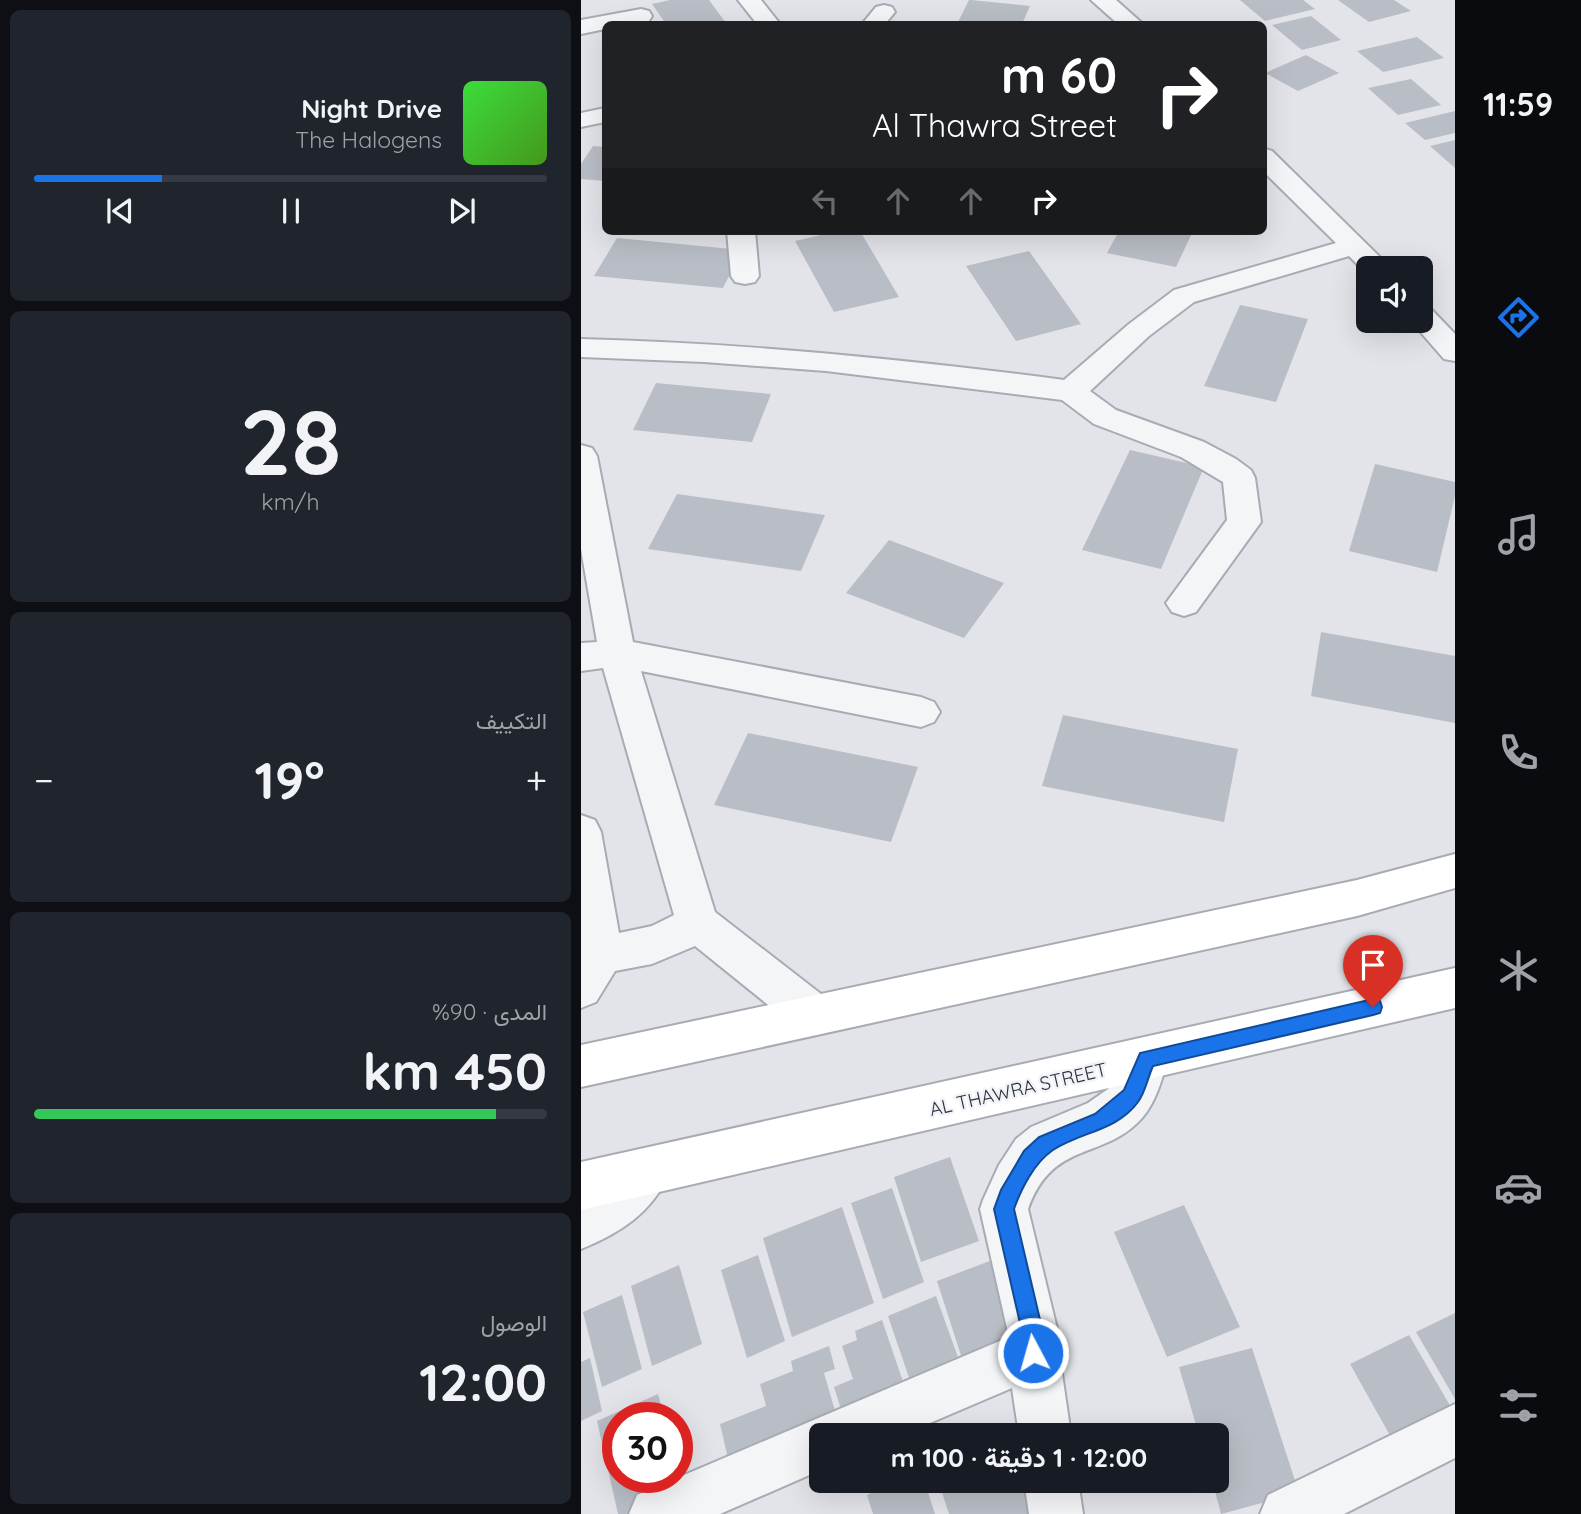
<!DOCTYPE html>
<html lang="ar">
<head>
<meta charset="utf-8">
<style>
	body { margin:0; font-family:Quicksand,Vazirmatn,sans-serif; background:#20242c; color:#f1f3f6; direction:rtl; height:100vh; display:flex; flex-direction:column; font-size:26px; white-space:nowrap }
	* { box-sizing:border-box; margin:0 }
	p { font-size:23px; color:#9ea1a6 }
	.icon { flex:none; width:38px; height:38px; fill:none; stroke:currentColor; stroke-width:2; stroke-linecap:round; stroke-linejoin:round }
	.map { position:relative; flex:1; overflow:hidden; direction:ltr }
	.panel { display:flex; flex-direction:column; gap:10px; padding:10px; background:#0d0f14; width:581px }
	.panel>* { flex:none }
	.guide { position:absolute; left:21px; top:21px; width:665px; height:214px; border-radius:10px; box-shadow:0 7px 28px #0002; direction:rtl; background:#202124; color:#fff; overflow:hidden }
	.buttons { position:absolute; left:775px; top:256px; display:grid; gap:14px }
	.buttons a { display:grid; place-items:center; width:77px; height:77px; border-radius:10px; background:#171b24; box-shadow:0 7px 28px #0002; font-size:35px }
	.speed { position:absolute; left:21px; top:1402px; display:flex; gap:14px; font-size:35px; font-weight:700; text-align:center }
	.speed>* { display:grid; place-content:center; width:91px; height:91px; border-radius:50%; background:#171b24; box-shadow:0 7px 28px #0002; line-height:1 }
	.speed .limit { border:10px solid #d22; background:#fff; color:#111 }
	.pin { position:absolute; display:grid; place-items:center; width:60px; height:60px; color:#fff; margin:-72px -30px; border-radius:50% 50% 50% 0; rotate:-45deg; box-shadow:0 0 7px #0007 }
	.pin .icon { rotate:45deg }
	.me { position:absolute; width:77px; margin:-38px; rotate:354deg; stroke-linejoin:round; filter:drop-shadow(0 0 5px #0008) }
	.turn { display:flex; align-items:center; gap:24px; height:147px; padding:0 35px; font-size:32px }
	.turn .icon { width:91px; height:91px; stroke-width:2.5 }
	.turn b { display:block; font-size:49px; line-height:60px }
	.lanes { display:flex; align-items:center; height:66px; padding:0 35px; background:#0003; justify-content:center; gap:35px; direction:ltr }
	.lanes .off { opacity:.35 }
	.big { font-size:52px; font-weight:700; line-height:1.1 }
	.panel .card { flex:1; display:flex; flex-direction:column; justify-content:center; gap:10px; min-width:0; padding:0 24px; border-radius:10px; background:#20242c }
	.panel .dial { align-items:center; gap:0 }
	.dial b { font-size:91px; line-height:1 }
	.song { display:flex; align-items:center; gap:21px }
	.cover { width:84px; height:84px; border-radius:10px; background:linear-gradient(135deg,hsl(120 70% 55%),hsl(100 70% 35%)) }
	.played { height:7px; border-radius:4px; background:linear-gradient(90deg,#1a73e8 25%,#363941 25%) }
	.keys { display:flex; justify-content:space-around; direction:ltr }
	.heat { display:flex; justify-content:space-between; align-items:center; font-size:38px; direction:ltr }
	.charge { height:10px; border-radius:5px; background:linear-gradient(90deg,#34c759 90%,#363941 0) }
	.trip { position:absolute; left:228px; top:1423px; width:420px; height:70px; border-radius:10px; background:#171b24; box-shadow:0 7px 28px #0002; font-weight:700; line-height:70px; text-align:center; direction:rtl }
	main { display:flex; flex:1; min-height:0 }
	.menu { display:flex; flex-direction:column; width:126px; justify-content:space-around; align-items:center; background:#090b0e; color:#9ea1a6 }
	.menu .icon { width:49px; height:49px }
	.menu .active { color:#1a73e8 }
	.menu b { font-size:32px; color:#f1f3f6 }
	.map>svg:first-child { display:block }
	.building { fill:#b9bdc5 }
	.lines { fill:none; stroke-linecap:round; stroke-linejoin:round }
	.street-casing { stroke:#a7abb3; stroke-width:4 }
	.secondary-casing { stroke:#a7abb3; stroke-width:4 }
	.street { fill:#f4f5f7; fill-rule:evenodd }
	.secondary { fill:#fff; fill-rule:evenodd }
	.route { fill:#1a73e8; stroke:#114b97; stroke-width:2 }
	.labels { text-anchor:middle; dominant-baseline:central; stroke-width:5; stroke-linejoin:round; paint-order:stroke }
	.street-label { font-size:19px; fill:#2b313f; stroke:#f1f3f6 }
</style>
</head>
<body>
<main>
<nav class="menu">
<b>11:59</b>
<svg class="icon active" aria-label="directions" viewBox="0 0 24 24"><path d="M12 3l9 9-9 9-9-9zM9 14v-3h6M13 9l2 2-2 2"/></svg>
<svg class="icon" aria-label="music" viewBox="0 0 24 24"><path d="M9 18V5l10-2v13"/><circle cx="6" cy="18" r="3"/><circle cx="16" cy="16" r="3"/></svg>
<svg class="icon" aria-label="phone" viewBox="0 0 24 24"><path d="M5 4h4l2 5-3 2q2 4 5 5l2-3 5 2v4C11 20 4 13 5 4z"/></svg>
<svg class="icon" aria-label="climate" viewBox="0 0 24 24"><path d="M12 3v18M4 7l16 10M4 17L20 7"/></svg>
<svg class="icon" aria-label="car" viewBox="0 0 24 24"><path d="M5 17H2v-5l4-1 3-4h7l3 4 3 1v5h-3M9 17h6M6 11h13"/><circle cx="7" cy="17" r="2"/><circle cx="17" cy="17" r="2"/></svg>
<svg class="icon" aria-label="filters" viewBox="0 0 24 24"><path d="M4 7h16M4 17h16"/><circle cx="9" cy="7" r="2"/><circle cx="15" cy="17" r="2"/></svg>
</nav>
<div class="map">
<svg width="874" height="1514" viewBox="0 0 874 1514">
	<rect width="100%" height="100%" fill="#e2e4e9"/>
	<!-- building -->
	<g class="building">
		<path d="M89,0H128L145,23L85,24L71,4Z"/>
		<path d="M388,0H390L449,6L441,24H376Z"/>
		<path d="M659,0H722L734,9L684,21Z"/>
		<path d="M757,0H813L830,11L788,22Z"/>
		<path d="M730,16L760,40L721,50L691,25Z"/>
		<path d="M836,37L863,58L802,72L776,51Z"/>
		<path d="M725,55L758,73L717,91L684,73Z"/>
		<path d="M830,79L860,105L817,115L787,88Z"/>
		<path d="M874,111V133L844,140L824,123Z"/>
		<path d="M874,140V168L849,146Z"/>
		<path d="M12,146L24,147V181L0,179V164Z"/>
		<path d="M257,231H279L318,297L253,312L214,241Z"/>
		<path d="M538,231H612L595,267L526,253Z"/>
		<path d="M36,238L161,250L142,288L13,276Z"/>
		<path d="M448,251L500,324L435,341L385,266Z"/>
		<path d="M659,305L727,319L695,402L623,386Z"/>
		<path d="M75,383L190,394L171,442L52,430Z"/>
		<path d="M549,450L623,467L580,569L501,550Z"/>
		<path d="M794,464L874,482V496L856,572L768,551Z"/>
		<path d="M96,494L244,515L220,571L67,549Z"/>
		<path d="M308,540L423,583L383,638L265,593Z"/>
		<path d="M740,632L874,656V723L730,696Z"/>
		<path d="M482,715L657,749L643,822L461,786Z"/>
		<path d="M167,733L337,767L310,842L133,805Z"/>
		<path d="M369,1157L398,1241L340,1262L313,1177Z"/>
		<path d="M311,1188L343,1282L302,1299L270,1203Z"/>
		<path d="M603,1205L659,1327L586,1357L533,1232Z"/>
		<path d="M261,1207L293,1303L211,1337L182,1238Z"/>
		<path d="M177,1255L204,1341L166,1358L140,1270Z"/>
		<path d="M414,1259L446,1351L386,1374L356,1281Z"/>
		<path d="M98,1265L121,1344L71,1366L50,1286Z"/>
		<path d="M41,1295L61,1369L21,1387L2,1312Z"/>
		<path d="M355,1296L388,1388L339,1410L307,1316Z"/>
		<path d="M874,1313V1399L835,1332Z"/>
		<path d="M301,1320L335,1420L301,1435H268L253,1387L272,1379L261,1346L276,1340L274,1331Z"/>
		<path d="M828,1335L871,1409L811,1439L769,1364Z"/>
		<path d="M248,1346L254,1369L243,1373L261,1435H240L157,1501L139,1424L185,1406L179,1384L212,1371L210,1361Z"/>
		<path d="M671,1348L718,1493L640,1514L631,1480H635V1435H618L598,1367Z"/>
		<path d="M9,1358L21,1411L0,1421V1362Z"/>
		<path d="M77,1394L84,1418H37V1477H96L97,1469L103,1493L58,1514H37L16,1421Z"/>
		<path d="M317,1480H343L354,1514H292L286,1495Z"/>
		<path d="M357,1480H422L426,1493L447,1483L459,1514H368Z"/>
	</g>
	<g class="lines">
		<!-- street casing -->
		<g class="street-casing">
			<g id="street">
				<path d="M157,0H180L199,24H176Z"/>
				<path d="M510,0H535L562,24H537Z"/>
				<path d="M303,5L311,7L314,12L304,24H281L295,7Z"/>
				<path d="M60,9L68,11L71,16L68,21L51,24H24V29L0,34V20Z"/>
				<path d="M24,108V122L0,127V113Z"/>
				<path d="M682,148L691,151L810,268H788L786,274L768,256L613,302L568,336L509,391L535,410L623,442L655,459L670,470L674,478L680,522L615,612L603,616L591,612L585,603L646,520L642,482L600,457L513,424L481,400L245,371L123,362L0,357V339C162,343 323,359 483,380L548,324L593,290L755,243L682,171Z"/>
				<path d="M146,231H174L178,276L174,282L164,284L154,282L150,276Z"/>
				<path d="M840,306L850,309L874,334V361L863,359L829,320H840Z"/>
				<path d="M0,445L11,448L16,456L52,642L340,697L353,702L359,712L353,722L340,727L60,671L134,912L249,1001L255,1015L249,1029L233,1035L217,1029L114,946L71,964L34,971L15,1002L0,1008V815L14,820L20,832L38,933L71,926L93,915L22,668L0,671V643L16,642L0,549Z"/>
				<path d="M565,1038L581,1044L587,1059C581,1079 575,1102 561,1118C523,1161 472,1139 447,1209L479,1341L478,1353L490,1435H438L431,1388L321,1435H240V1470L139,1514H48L56,1495L428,1337L399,1209L402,1200L418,1165L435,1139L450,1127L507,1103L527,1089L536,1077L549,1044Z"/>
				<path d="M65,1149L82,1156L89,1172C71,1213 39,1233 0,1249V1199L13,1193L48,1156Z"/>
				<path d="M874,1404V1458L763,1514H679L687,1495Z"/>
				<path d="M443,1480H497L502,1514H448Z"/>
			</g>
		</g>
		<!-- secondary casing -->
		<g class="secondary-casing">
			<g id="secondary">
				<path d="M874,854V888L776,916L0,1087V1045L776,880Z"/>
				<path d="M874,968V1008L0,1210V1162Z"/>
			</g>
		</g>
		<!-- street -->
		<use href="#street" class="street"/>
		<!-- secondary -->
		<use href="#secondary" class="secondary"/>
	</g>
	<!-- route -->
	<path class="route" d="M792,999L799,1001L801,1007L799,1013L792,1015L572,1066C567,1077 564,1093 557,1102C536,1131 499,1132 472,1150C453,1163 440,1189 433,1209L464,1341L459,1360L452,1363L444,1360L441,1353L443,1341L413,1209L420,1190L443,1151L458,1137L514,1114L543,1090L559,1053Z"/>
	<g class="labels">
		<!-- street labels -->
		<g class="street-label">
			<text transform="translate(437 1089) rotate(-13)">AL THAWRA STREET</text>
		</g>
	</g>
</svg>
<div class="buttons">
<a><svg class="icon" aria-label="sound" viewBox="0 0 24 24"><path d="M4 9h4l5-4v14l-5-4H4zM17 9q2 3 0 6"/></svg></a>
</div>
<div class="speed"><div class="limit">30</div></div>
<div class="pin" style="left:792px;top:1007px;background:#d93025"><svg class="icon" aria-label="arrive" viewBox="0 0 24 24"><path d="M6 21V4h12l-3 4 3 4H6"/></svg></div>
<svg class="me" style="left:452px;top:1353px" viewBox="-20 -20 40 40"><circle r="17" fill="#1a73e8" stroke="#fff" stroke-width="3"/><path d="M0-11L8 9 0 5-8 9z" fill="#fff"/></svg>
<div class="trip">12:00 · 1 دقيقة · 100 m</div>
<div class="guide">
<div class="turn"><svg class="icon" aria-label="right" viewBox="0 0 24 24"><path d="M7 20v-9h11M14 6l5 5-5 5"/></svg><div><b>60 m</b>Al Thawra Street</div></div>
<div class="lanes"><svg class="icon off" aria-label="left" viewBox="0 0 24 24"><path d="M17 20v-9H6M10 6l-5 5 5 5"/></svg><svg class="icon off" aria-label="ahead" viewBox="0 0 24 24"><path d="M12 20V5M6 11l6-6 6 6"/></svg><svg class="icon off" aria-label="ahead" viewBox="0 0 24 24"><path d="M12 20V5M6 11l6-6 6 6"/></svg><svg class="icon" aria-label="right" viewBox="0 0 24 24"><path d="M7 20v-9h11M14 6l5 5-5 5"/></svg></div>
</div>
</div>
<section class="panel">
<div class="card">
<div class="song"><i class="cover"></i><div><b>Night Drive</b><p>The Halogens</p></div></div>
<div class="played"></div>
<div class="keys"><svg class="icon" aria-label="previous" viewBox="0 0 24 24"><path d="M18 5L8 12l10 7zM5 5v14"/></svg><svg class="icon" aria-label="pause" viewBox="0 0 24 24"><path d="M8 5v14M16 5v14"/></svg><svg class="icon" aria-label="next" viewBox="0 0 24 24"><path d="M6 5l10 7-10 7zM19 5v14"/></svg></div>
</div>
<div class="card dial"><b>28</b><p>km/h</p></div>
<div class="card"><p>التكييف</p>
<div class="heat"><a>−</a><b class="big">19°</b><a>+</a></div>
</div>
<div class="card"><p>المدى · 90%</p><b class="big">450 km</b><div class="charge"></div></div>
<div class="card"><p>الوصول</p><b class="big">12:00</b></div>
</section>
</main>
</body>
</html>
